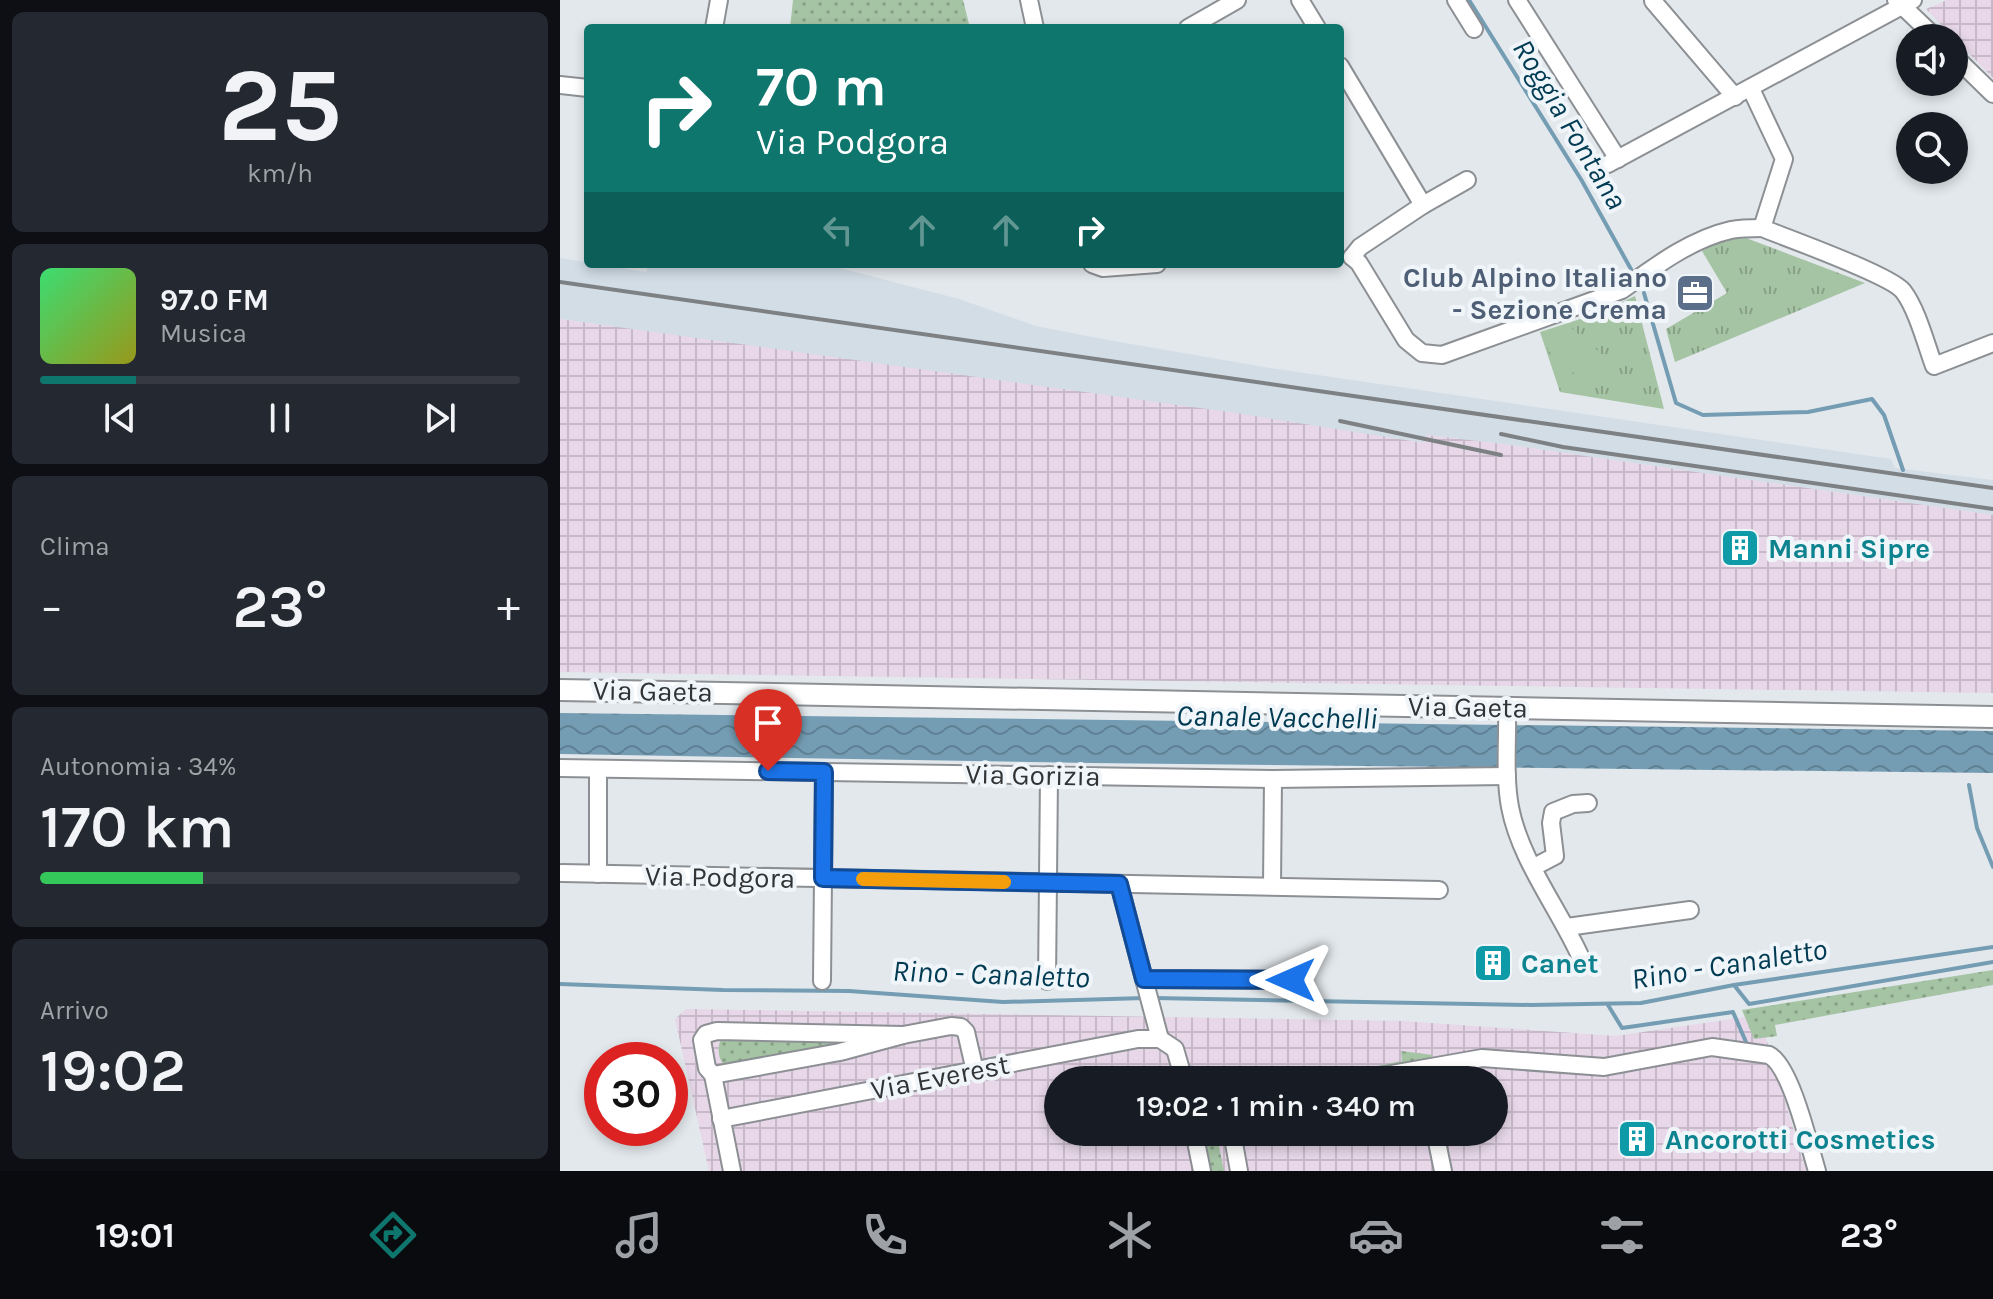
<!DOCTYPE html>
<html lang="it">
<head>
<meta charset="utf-8">
<style>
	body { margin:0; font-family:Karla,sans-serif; background:#242831; color:#f1f3f6; height:100vh; display:flex; flex-direction:column; font-size:30px; white-space:nowrap }
	* { box-sizing:border-box; margin:0 }
	p { font-size:26px; color:#9ea1a6 }
	.icon { flex:none; width:44px; height:44px; fill:none; stroke:currentColor; stroke-width:2; stroke-linecap:round; stroke-linejoin:round }
	.map { position:relative; flex:1; overflow:hidden }
	.panel { display:flex; flex-direction:column; gap:12px; padding:12px; background:#0d0f14; width:560px }
	.panel>* { flex:none }
	.hud { position:absolute; left:24px; top:24px; width:760px; height:244px; border-radius:8px; box-shadow:0 4px 12px #0003; background:#0f766e; color:#fff; overflow:hidden }
	.buttons { position:absolute; left:1336px; top:24px; display:grid; gap:16px }
	.buttons a { display:grid; place-items:center; width:72px; height:72px; border-radius:50%; background:#171b24; box-shadow:0 4px 12px #0003; font-size:40px }
	.speed { position:absolute; left:24px; top:1042px; display:flex; gap:16px; font-size:40px; font-weight:700; text-align:center }
	.speed>* { display:grid; place-content:center; width:104px; height:104px; border-radius:50%; background:#171b24; box-shadow:0 4px 12px #0003; line-height:1 }
	.speed .limit { border:12px solid #d22; background:#fff; color:#111 }
	.pin { position:absolute; display:grid; place-items:center; width:68px; height:68px; color:#fff; margin:-82px -34px; border-radius:50% 50% 50% 0; rotate:-45deg; box-shadow:0 0 8px #0007 }
	.pin .icon { rotate:45deg }
	.me { position:absolute; width:88px; margin:-44px; rotate:270deg; stroke-linejoin:round; filter:drop-shadow(0 0 6px #0008) }
	.turn { display:flex; align-items:center; gap:28px; height:168px; padding:0 40px; font-size:36px }
	.turn .icon { width:104px; height:104px; stroke-width:2.5 }
	.turn b { display:block; font-size:56px; line-height:68px }
	.lanes { display:flex; align-items:center; height:76px; padding:0 40px; background:#0003; justify-content:center; gap:40px; direction:ltr }
	.lanes .off { opacity:.35 }
	.big { font-size:60px; font-weight:600; line-height:1.1 }
	.panel .widget { flex:1; display:flex; flex-direction:column; justify-content:center; gap:12px; min-width:0; padding:0 28px; border-radius:12px; background:#242831 }
	.panel .dial { align-items:center; gap:0 }
	.dial b { font-size:104px; line-height:1 }
	.song { display:flex; align-items:center; gap:24px }
	.cover { width:96px; height:96px; border-radius:12px; background:linear-gradient(135deg,hsl(140 70% 55%),hsl(60 70% 35%)) }
	.played { height:8px; border-radius:4px; background:linear-gradient(90deg,#0f766e 20%,#363941 20%) }
	.keys { display:flex; justify-content:space-around; direction:ltr }
	.heat { display:flex; justify-content:space-between; align-items:center; font-size:44px; direction:ltr }
	.charge { height:12px; border-radius:6px; background:linear-gradient(90deg,#34c759 34%,#363941 0) }
	.trip { position:absolute; left:484px; top:1066px; width:464px; height:80px; border-radius:40px; background:#171b24; box-shadow:0 4px 12px #0003; font-weight:600; line-height:80px; text-align:center }
	.tab-bar { display:flex; height:128px; justify-content:space-around; align-items:center; background:#090b0e; color:#9ea1a6 }
	.tab-bar .icon { width:56px; height:56px }
	.tab-bar .selected { color:#0f766e }
	.tab-bar b { font-size:36px; color:#f1f3f6 }
	main { display:flex; flex:1; min-height:0 }
	.map>svg:first-child { display:block }
	.built { fill:#d2dde6 }
	.industrial { fill:url(#industrial-grid); fill-rule:evenodd }
	.grass { fill:url(#grass-dots) }
	.park { fill:url(#park-tufts) }
	.pitch { fill:#a5c4a4 }
	.water { fill:url(#water-waves) }
	.lines { fill:none; stroke-linecap:round; stroke-linejoin:round }
	.stream { stroke:#749db4; stroke-width:4 }
	.minor-casing { stroke:#8c9094; stroke-width:20 }
	.major-casing { stroke:#8c9094; stroke-width:24 }
	.minor { stroke:#fff; stroke-width:16 }
	.major { stroke:#fff; stroke-width:20 }
	.rail { stroke:#7e8183; stroke-width:4 }
	.route-casing { stroke:#114b97; stroke-width:20 }
	.route { stroke:#1a73e8; stroke-width:14 }
	.slow { stroke:#f59e0b; stroke-width:14 }
	.labels { text-anchor:middle; dominant-baseline:central; stroke-width:8; stroke-linejoin:round; paint-order:stroke }
	.service-label { font-size:28px; font-weight:bold; fill:#4e5e75; stroke:#f0f5f9; text-anchor:end }
	.culture-label { font-size:28px; font-weight:bold; fill:#0d838f; stroke:#f0f5f9; text-anchor:start }
	.street-label { font-size:28px; fill:#313334; stroke:#f0f5f9 }
	.water-label { font-size:30px; font-style:italic; fill:#003b53; stroke:#f0f5f9 }
</style>
</head>
<body>
<main>
<section class="panel">
<div class="widget dial"><b>25</b><p>km/h</p></div>
<div class="widget">
<div class="song"><i class="cover"></i><div><b>97.0 FM</b><p>Musica</p></div></div>
<div class="played"></div>
<div class="keys"><svg class="icon" aria-label="previous" viewBox="0 0 24 24"><path d="M18 5L8 12l10 7zM5 5v14"/></svg><svg class="icon" aria-label="pause" viewBox="0 0 24 24"><path d="M8 5v14M16 5v14"/></svg><svg class="icon" aria-label="next" viewBox="0 0 24 24"><path d="M6 5l10 7-10 7zM19 5v14"/></svg></div>
</div>
<div class="widget"><p>Clima</p>
<div class="heat"><a>−</a><b class="big">23°</b><a>+</a></div>
</div>
<div class="widget"><p>Autonomia · 34%</p><b class="big">170 km</b><div class="charge"></div></div>
<div class="widget"><p>Arrivo</p><b class="big">19:02</b></div>
</section>
<div class="map">
<svg width="1433" height="1171" viewBox="0 0 1433 1171">
	<defs>
		<pattern id="industrial-grid" width="8" height="8" patternUnits="userSpaceOnUse" patternTransform="scale(2)"><rect width="8" height="8" fill="#e7d7e9"/><path d="M0 4h8M4 0v8" fill="none" stroke="#c7b9c8"/></pattern>
		<pattern id="grass-dots" width="8" height="8" patternUnits="userSpaceOnUse" patternTransform="scale(2)"><rect width="8" height="8" fill="#a5c4a4"/><path d="M2 2h.1M6 6h.1" fill="none" stroke="#87a086" stroke-width="1.8" stroke-linecap="round"/></pattern>
		<pattern id="park-tufts" width="24" height="20" patternUnits="userSpaceOnUse" patternTransform="scale(2)"><rect width="24" height="20" fill="#a5c4a4"/><path d="M3 7l-1-3M5 7V3M7 7l1-3M15 17l-1-3M17 17v-4M19 17l1-3" fill="none" stroke="#87a086"/></pattern>
		<pattern id="water-waves" width="16" height="10" patternUnits="userSpaceOnUse" patternTransform="scale(2)"><rect width="16" height="10" fill="#749db4"/><path d="M0 5q4-4 8 0t8 0" fill="none" stroke="#608193"/></pattern>
	</defs>
	<rect width="100%" height="100%" fill="#e3e8ec"/>
	<!-- built -->
	<path class="built" d="M0,258L86,272L88,264H264L399,299L476,326L548,340L704,367L1331,459L1335,468L1433,480V515L943,444L868,435L865,443L0,319Z"/>
	<!-- industrial -->
	<g class="industrial">
		<path d="M1387,0H1433V78L1366,9Z"/>
		<path d="M0,319L676,413L864,443L867,435L943,444L1433,515V693L0,672Z"/>
		<path d="M126,1009L843,1021L1056,1036L1199,1015L1246,1171H149L115,1019ZM498,1080H934V1132H498Z"/>
	</g>
	<!-- grass -->
	<g class="grass">
		<path d="M233,0H403L410,28H230Z"/>
		<path d="M1433,970V985L1215,1025L1217,1036L1194,1039L1182,1010Z"/>
		<path d="M167,1038L270,1041L272,1044L165,1066C158,1060 157,1047 161,1039Z"/>
		<path d="M841,1051L873,1055L869,1060L776,1077V1074L842,1061Z"/>
		<path d="M642,1132H656L664,1171H650Z"/>
	</g>
	<!-- park -->
	<g class="park">
		<path d="M1186,238L1305,283L1115,362L1106,329L1167,293L1142,251L1160,240Z"/>
		<path d="M1075,296L1104,409L1000,392L980,332L1039,313Z"/>
	</g>
	<!-- pitch -->
	<path class="pitch" d="M1008,325L1052,363L1031,388L987,350Z"/>
	<!-- water -->
	<path class="water" d="M0,713L1433,731V773L531,763L0,754Z"/>
	<g class="lines">
		<!-- stream -->
		<g class="stream">
			<path d="M909,0L1022,181L1072,271"/>
			<path d="M1084,293L1116,403L1143,415L1248,412L1312,399L1324,415L1343,470"/>
			<path d="M1409,785L1417,828L1433,867"/>
			<path d="M0,984L163,990L289,991L443,1002L585,998"/>
			<path d="M1174,985L1189,1004L1433,962"/>
			<path d="M594,998L971,1005L1081,1003L1174,985L1433,947"/>
			<path d="M1048,1005L1062,1028L1173,1012L1186,1042"/>
		</g>
		<!-- minor casing -->
		<g class="minor-casing">
			<g id="minor">
				<path d="M469,0L475,28"/>
				<path d="M740,0L757,28"/>
				<path d="M896,0L914,29"/>
				<path d="M957,0L1058,159"/>
				<path d="M1336,0L1376,38"/>
				<path d="M1093,1L1175,97"/>
				<path d="M154,28L159,0"/>
				<path d="M628,28L677,0"/>
				<path d="M1394,56L1433,94"/>
				<path d="M780,66L863,205L800,247L792,257"/>
				<path d="M0,85L28,88"/>
				<path d="M1191,89L1224,159L1202,228C1227,238 1330,275 1343,291C1357,309 1366,344 1374,366L1433,343"/>
				<path d="M1048,164L1353,0"/>
				<path d="M863,205L907,180"/>
				<path d="M792,257L799,263L846,340L862,353L882,355L1062,290C1094,267 1131,239 1171,230C1181,228 1192,228 1202,228"/>
				<path d="M532,264L543,268L597,264"/>
				<path d="M947,707C948,740 944,774 950,807C960,860 999,909 1021,958"/>
				<path d="M0,768L713,779L947,776"/>
				<path d="M974,867L995,856L991,823L993,812L1013,804L1028,803"/>
				<path d="M2,873L879,890"/>
				<path d="M38,874V769"/>
				<path d="M559,884L584,979L731,980"/>
				<path d="M712,886L713,779"/>
				<path d="M1007,927L1130,910"/>
				<path d="M584,979L600,1039"/>
				<path d="M262,981L264,772"/>
				<path d="M487,981L489,775"/>
				<path d="M153,1075L280,1052L343,1035L391,1026L401,1027L406,1032L415,1071"/>
				<path d="M798,1080L922,1058L1044,1067L1152,1047L1209,1055C1231,1066 1249,1145 1257,1171"/>
				<path d="M161,1119L578,1039H600L615,1049L624,1080"/>
				<path d="M634,1132L642,1171"/>
				<path d="M672,1132L679,1171"/>
				<path d="M875,1132L883,1171"/>
				<path d="M172,1171L153,1075L147,1068L142,1040L146,1034L157,1031L343,1035"/>
			</g>
		</g>
		<!-- major casing -->
		<g class="major-casing">
			<path id="major" d="M0,690L1433,717"/>
		</g>
		<!-- minor -->
		<use href="#minor" class="minor"/>
		<!-- major -->
		<use href="#major" class="major"/>
		<!-- rail -->
		<g class="rail">
			<path d="M0,282L1433,488"/>
			<path d="M780,421L941,455"/>
			<path d="M941,434L1003,447L1433,509"/>
		</g>
	</g>
	<g class="lines">
		<!-- route casing -->
		<g class="route-casing">
			<path id="route" d="M208,771L264,772L263,878L559,884L584,979L731,980"/>
		</g>
		<!-- route -->
		<use href="#route" class="route"/>
		<!-- slow -->
		<path class="slow" d="M303,879L444,882"/>
	</g>
	<!-- icons -->
	<defs>
		<g id="office-square" transform="scale(2)"><rect x="-9" y="-9" width="18" height="18" rx="4" fill="#5c6f8a" stroke="#f0f5f9"/><path d="M-6-3h4V-5.5h4V-3h4V5H-6ZM-1-4.5V-3h2v-1.5ZM-6 0V1H6V0Z" fill="#fff"/></g>
		<g id="building-square" transform="scale(2)"><rect x="-9" y="-9" width="18" height="18" rx="4" fill="#0f9aa8" stroke="#f0f5f9"/><path d="M-4-6H4V6H1V3H-1V6H-4ZM-2.5-4.3h1.7v1.8h-1.7ZM.8-4.3h1.7v1.8H.8ZM-2.5-1h1.7V.8h-1.7ZM.8-1h1.7V.8H.8Z" fill="#fff"/></g>
	</defs>
	<g fill-rule="evenodd">
		<use href="#office-square" x="1135" y="293"/>
		<use href="#building-square" x="1180" y="548"/>
		<use href="#building-square" x="933" y="963"/>
		<use href="#building-square" x="1077" y="1139"/>
	</g>
	<g class="labels">
		<!-- service labels -->
		<g class="service-label">
			<text x="1107" y="277">Club Alpino Italiano<tspan x="1107" dy="32">- Sezione Crema</tspan></text>
		</g>
		<!-- culture labels -->
		<g class="culture-label">
			<text x="1208" y="548">Manni Sipre</text>
			<text x="961" y="963">Canet</text>
			<text x="1105" y="1139">Ancorotti Cosmetics</text>
		</g>
		<!-- street labels -->
		<g class="street-label">
			<text transform="translate(93 691) rotate(1)">Via Gaeta</text>
			<text transform="translate(908 707) rotate(1)">Via Gaeta</text>
			<text transform="translate(473 775) rotate(1)">Via Gorizia</text>
			<text transform="translate(160 877) rotate(1)">Via Podgora</text>
			<text transform="translate(380 1077) rotate(-11)">Via Everest</text>
		</g>
		<!-- water labels -->
		<g class="water-label">
			<text transform="translate(1010 124) rotate(59)">Roggia Fontana</text>
			<text transform="translate(717 717) rotate(1)">Canale Vacchelli</text>
			<text transform="translate(1169 964) rotate(-9)">Rino - Canaletto</text>
			<text transform="translate(431 974) rotate(2)">Rino - Canaletto</text>
		</g>
	</g>
</svg>
<div class="buttons">
<a><svg class="icon" aria-label="sound" viewBox="0 0 24 24"><path d="M4 9h4l5-4v14l-5-4H4zM17 9q2 3 0 6"/></svg></a>
<a><svg class="icon" aria-label="search" viewBox="0 0 24 24"><circle cx="10" cy="10" r="6"/><path d="M15 15l6 6"/></svg></a>
</div>
<div class="speed"><div class="limit">30</div></div>
<div class="pin" style="left:208px;top:771px;background:#d93025"><svg class="icon" aria-label="arrive" viewBox="0 0 24 24"><path d="M6 21V4h12l-3 4 3 4H6"/></svg></div>
<svg class="me" style="left:731px;top:980px" viewBox="-20 -20 40 40"><path d="M0-17L14 15 0 8-14 15z" fill="#1a73e8" stroke="#fff" stroke-width="4"/></svg>
<div class="trip">19:02 · 1 min · 340 m</div>
<div class="hud">
<div class="turn"><svg class="icon" aria-label="right" viewBox="0 0 24 24"><path d="M7 20v-9h11M14 6l5 5-5 5"/></svg><div><b>70 m</b>Via Podgora</div></div>
<div class="lanes"><svg class="icon off" aria-label="left" viewBox="0 0 24 24"><path d="M17 20v-9H6M10 6l-5 5 5 5"/></svg><svg class="icon off" aria-label="ahead" viewBox="0 0 24 24"><path d="M12 20V5M6 11l6-6 6 6"/></svg><svg class="icon off" aria-label="ahead" viewBox="0 0 24 24"><path d="M12 20V5M6 11l6-6 6 6"/></svg><svg class="icon" aria-label="right" viewBox="0 0 24 24"><path d="M7 20v-9h11M14 6l5 5-5 5"/></svg></div>
</div>
</div>
</main>
<nav class="tab-bar">
<b>19:01</b>
<svg class="icon selected" aria-label="directions" viewBox="0 0 24 24"><path d="M12 3l9 9-9 9-9-9zM9 14v-3h6M13 9l2 2-2 2"/></svg>
<svg class="icon" aria-label="music" viewBox="0 0 24 24"><path d="M9 18V5l10-2v13"/><circle cx="6" cy="18" r="3"/><circle cx="16" cy="16" r="3"/></svg>
<svg class="icon" aria-label="phone" viewBox="0 0 24 24"><path d="M5 4h4l2 5-3 2q2 4 5 5l2-3 5 2v4C11 20 4 13 5 4z"/></svg>
<svg class="icon" aria-label="climate" viewBox="0 0 24 24"><path d="M12 3v18M4 7l16 10M4 17L20 7"/></svg>
<svg class="icon" aria-label="car" viewBox="0 0 24 24"><path d="M5 17H2v-5l4-1 3-4h7l3 4 3 1v5h-3M9 17h6M6 11h13"/><circle cx="7" cy="17" r="2"/><circle cx="17" cy="17" r="2"/></svg>
<svg class="icon" aria-label="filters" viewBox="0 0 24 24"><path d="M4 7h16M4 17h16"/><circle cx="9" cy="7" r="2"/><circle cx="15" cy="17" r="2"/></svg>
<b>23°</b>
</nav>
</body>
</html>
